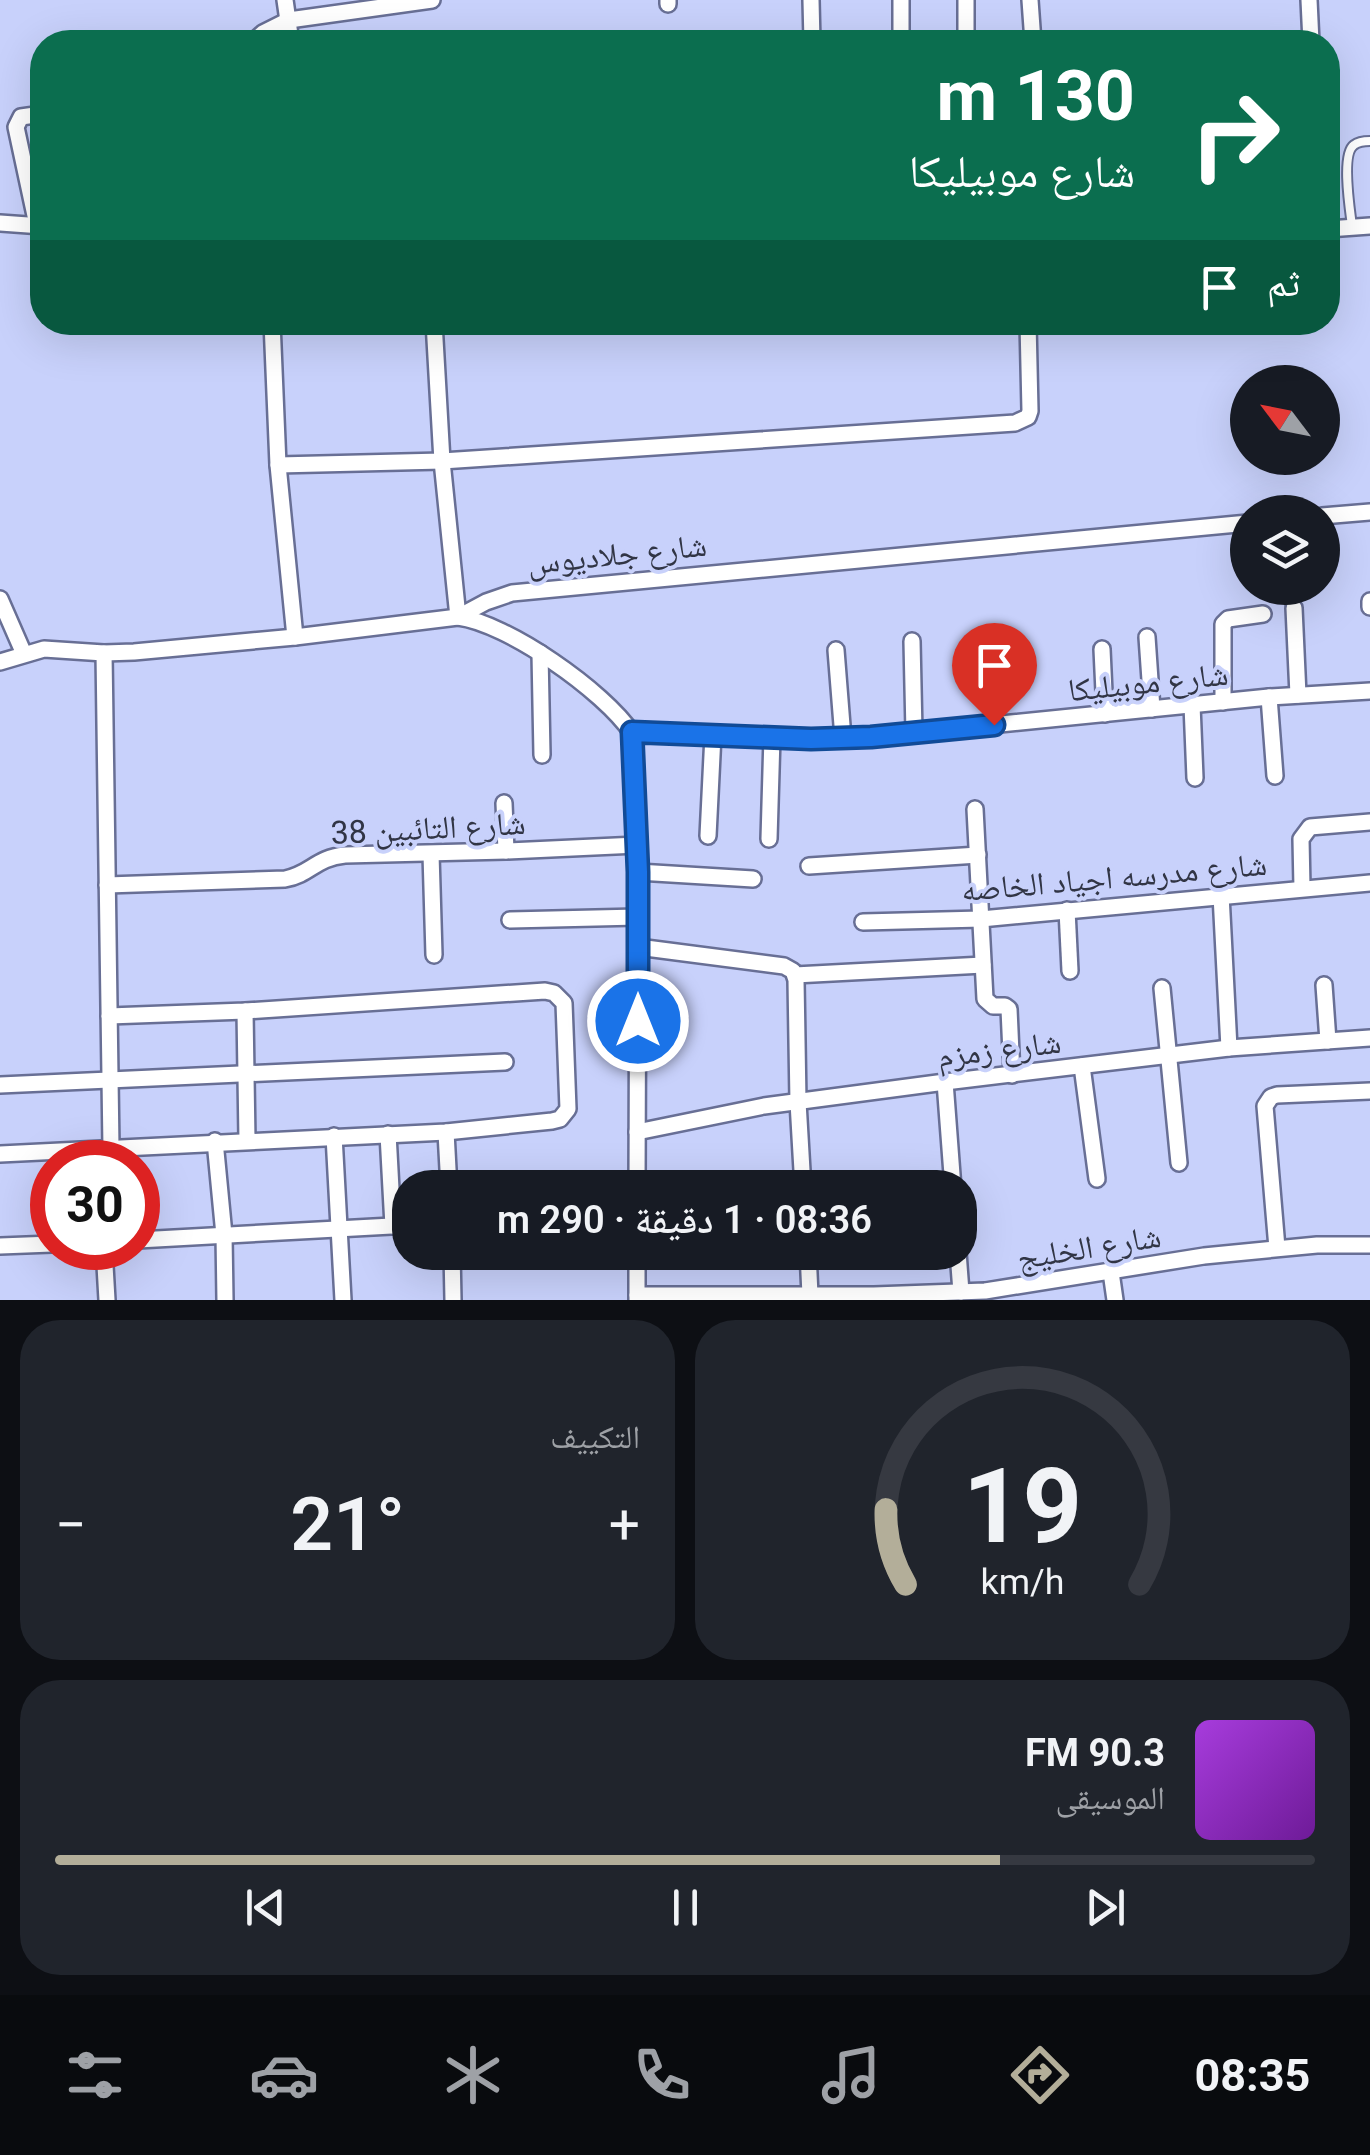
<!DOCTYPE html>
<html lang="ar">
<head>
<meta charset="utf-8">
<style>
	body { margin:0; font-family:Roboto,"Noto Naskh Arabic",sans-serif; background:#20242c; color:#f1f3f6; direction:rtl; height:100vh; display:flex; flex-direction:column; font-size:38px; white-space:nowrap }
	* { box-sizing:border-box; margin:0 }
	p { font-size:32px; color:#9ea1a6 }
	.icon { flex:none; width:55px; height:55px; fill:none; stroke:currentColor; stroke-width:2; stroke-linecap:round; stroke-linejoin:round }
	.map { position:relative; height:1300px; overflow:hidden; direction:ltr }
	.panel { display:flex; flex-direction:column; gap:20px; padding:20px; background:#0d0f14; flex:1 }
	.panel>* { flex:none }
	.guide { position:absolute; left:30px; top:30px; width:1310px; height:305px; border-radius:40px; box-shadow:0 10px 40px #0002; direction:rtl; background:#0b6e4f; color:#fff; overflow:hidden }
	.needle { width:65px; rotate:302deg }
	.buttons { position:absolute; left:1230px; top:365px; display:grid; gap:20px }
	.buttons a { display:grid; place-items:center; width:110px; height:110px; border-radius:50%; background:#171b24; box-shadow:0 10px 40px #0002; font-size:50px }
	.speed { position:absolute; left:30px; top:1140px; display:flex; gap:20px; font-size:50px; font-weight:700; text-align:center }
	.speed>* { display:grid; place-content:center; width:130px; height:130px; border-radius:50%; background:#171b24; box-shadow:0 10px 40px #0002; line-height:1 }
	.speed .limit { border:15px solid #d22; background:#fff; color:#111 }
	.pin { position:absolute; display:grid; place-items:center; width:85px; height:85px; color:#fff; margin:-102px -42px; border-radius:50% 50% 50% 0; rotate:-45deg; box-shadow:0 0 10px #0007 }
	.pin .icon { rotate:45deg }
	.me { position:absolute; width:110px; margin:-55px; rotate:0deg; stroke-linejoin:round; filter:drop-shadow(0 0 8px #0008) }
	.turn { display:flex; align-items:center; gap:35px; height:210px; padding:0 40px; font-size:45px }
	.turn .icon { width:130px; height:130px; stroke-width:2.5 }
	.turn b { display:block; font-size:70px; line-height:85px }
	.then { display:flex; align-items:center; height:95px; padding:0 40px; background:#0003; gap:20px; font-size:38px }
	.big { font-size:75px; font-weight:600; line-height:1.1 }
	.panel .widget { flex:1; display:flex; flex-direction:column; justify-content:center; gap:15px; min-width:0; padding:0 35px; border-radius:40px; background:#20242c }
	.panel .dial { align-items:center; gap:0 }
	.dial svg { height:260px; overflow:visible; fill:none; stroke:#363941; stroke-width:7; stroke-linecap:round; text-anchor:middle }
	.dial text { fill:#f1f3f6; stroke:none }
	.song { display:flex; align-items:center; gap:30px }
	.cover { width:120px; height:120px; border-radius:15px; background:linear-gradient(135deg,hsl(280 70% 55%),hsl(280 70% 35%)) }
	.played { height:10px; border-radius:5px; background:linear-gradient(90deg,#b3ae99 75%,#363941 75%) }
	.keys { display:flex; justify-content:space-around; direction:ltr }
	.heat { display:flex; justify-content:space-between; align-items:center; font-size:55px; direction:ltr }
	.panel .tiles { flex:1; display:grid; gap:20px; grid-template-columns:1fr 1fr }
	.widget:last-child { grid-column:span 2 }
	.trip { position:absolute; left:392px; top:1170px; width:585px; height:100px; border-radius:40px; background:#171b24; box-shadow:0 10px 40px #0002; font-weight:600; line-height:100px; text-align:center; direction:rtl }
	.menu { display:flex; height:160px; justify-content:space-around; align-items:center; background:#090b0e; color:#9ea1a6 }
	.menu .icon { width:70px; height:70px }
	.menu .on { color:#b3ae99 }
	.menu b { font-size:45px; color:#f1f3f6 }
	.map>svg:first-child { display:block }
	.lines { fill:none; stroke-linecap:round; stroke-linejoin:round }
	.lane-casing { stroke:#686f95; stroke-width:12 }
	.street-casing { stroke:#686f95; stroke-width:20 }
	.lane { stroke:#fff; stroke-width:8 }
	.street { stroke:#fff; stroke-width:15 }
	.route-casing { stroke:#114b97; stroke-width:25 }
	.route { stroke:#1a73e8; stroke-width:18 }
	.labels { text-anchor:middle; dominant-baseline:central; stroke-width:8; stroke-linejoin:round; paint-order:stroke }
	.street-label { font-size:32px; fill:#313545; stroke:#c8d1fb }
</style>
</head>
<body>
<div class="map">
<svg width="1370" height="1300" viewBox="0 0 1370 1300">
	<rect width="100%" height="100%" fill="#c8d1fb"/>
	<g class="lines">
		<!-- lane casing -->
		<g class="lane-casing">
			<path id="lane" d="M1352,226C1350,210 1341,154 1354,145C1359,141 1365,141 1370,141"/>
		</g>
		<!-- street casing -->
		<g class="street-casing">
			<g id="street">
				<path d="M285,0L291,42"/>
				<path d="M811,0L812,42"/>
				<path d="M901,0V42"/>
				<path d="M966,0V42"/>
				<path d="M1030,0L1033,42"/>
				<path d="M1309,0L1311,42"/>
				<path d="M668,4V0"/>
				<path d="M253,42L263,33L289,20L432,0"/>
				<path d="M772,42L812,40"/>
				<path d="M1182,42L1206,40"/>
				<path d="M0,223L42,226"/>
				<path d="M37,225L16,127L21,117L42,114"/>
				<path d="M1328,229L1370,226"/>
				<path d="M272,322L278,465L295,637"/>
				<path d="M434,322L442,461L458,617C507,623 604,691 632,733L638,872L637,1188"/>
				<path d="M278,465L442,461L1015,423L1028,417L1030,411L1028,322"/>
				<path d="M1322,516L1370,512"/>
				<path d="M0,599L24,654"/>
				<path d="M1370,601V607"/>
				<path d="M1294,608L1298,695"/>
				<path d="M1147,637L1152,709"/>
				<path d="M912,641L914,733"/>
				<path d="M1102,649L1105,714"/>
				<path d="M836,650L843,738"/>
				<path d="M104,653L111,1148"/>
				<path d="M540,653L542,755"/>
				<path d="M991,661L994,725"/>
				<path d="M0,662L44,649L104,653L134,652L295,637L458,617L486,602L512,593L1248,523"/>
				<path d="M1269,697L1275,776"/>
				<path d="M1223,702V624L1228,619L1263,614"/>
				<path d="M1192,705L1195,778"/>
				<path d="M632,733L811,739L871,737L1269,697L1370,691"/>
				<path d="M504,803L506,851"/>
				<path d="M975,809L985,999L993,1006H1005L1009,1009L1012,1075"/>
				<path d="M708,836L713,735"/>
				<path d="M769,839L772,737"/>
				<path d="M431,854L434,955"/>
				<path d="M809,866L978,855"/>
				<path d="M638,872L753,879"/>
				<path d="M107,885L285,879C311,874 315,858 345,855L506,851L637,845"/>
				<path d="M1302,888L1301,839L1310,827L1370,822"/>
				<path d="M1221,895L1229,1048"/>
				<path d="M1067,910L1070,971"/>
				<path d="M510,920L638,917"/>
				<path d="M863,922L981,919L1370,883"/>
				<path d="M638,947L784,966L793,971L796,980L798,1102L803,1188"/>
				<path d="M795,975L983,965"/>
				<path d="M1324,985L1328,1041"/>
				<path d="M1162,988L1179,1163"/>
				<path d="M245,1011L247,1140"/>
				<path d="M1082,1066L1097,1179"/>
				<path d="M945,1082L953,1188"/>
				<path d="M0,1085L505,1062"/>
				<path d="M446,1132L449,1188"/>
				<path d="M637,1132L764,1106L945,1082L1229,1048L1370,1038"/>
				<path d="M388,1134L393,1226"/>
				<path d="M334,1136L343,1300"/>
				<path d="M215,1141L224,1235L225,1300"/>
				<path d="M0,1154L446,1132L552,1121L560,1119L568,1109L564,1003L554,993L545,991L245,1011L109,1016"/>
				<path d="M513,1187L637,1183"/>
				<path d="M138,1240L410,1225"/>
				<path d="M0,1246L52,1244"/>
				<path d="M104,1248L107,1300"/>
				<path d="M1277,1248L1265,1106L1271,1097L1277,1095L1370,1091"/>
				<path d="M452,1252L453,1300"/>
				<path d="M808,1252L810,1295"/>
				<path d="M958,1252L961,1292"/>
				<path d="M1111,1272L1115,1300"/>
				<path d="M637,1295H874L985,1291L1204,1256L1317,1245H1370"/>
				<path d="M637,1300V1252"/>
			</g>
		</g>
		<!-- lane -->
		<use href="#lane" class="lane"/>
		<!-- street -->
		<use href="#street" class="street"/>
	</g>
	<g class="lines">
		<!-- route casing -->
		<g class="route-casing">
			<path id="route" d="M638,1021V872L632,732L811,739L871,737L994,725"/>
		</g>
		<!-- route -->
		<use href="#route" class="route"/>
	</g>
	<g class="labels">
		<!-- street labels -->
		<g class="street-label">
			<text transform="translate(617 554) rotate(-6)">شارع جلاديوس</text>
			<text transform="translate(1148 682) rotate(-6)">شارع موبيليكا</text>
			<text transform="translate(428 828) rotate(-3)">شارع التائبين 38</text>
			<text transform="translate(1114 877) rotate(-5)">شارع مدرسه اجياد الخاصه</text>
			<text transform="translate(999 1049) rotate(-7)">شارع زمزم</text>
			<text transform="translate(1089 1247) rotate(-9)">شارع الخليج</text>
		</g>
	</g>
</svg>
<div class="buttons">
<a><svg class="needle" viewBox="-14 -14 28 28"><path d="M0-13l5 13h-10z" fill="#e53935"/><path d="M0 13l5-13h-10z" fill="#9ea1a6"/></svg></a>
<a><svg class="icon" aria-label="layers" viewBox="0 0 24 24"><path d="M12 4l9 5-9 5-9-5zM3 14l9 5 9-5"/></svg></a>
</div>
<div class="speed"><div class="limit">30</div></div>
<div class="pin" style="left:994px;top:725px;background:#d93025"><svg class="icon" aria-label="arrive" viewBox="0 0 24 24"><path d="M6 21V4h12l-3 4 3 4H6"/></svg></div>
<svg class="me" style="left:638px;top:1021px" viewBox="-20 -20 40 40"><circle r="17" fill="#1a73e8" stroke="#fff" stroke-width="3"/><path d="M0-11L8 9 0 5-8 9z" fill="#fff"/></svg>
<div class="trip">08:36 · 1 دقيقة · 290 m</div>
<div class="guide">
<div class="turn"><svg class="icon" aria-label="right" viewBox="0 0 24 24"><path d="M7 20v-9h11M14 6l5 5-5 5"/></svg><div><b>130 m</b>شارع موبيليكا</div></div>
<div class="then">ثم<svg class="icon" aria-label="arrive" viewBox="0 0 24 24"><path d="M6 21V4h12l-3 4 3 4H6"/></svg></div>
</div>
</div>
<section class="panel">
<div class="tiles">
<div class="widget dial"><svg viewBox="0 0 100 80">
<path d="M14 69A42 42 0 1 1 86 69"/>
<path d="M14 69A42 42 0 0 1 8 46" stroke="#b3ae99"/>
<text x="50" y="56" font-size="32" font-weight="700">19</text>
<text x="50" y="72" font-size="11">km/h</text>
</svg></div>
<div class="widget"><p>التكييف</p>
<div class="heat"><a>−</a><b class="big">21°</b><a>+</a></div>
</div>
<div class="widget">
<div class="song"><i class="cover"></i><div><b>90.3 FM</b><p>الموسيقى</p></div></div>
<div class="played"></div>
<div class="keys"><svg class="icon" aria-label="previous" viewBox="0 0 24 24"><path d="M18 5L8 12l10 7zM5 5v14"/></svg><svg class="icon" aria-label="pause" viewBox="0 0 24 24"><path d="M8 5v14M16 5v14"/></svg><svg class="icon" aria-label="next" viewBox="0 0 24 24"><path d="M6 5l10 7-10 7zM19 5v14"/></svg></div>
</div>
</div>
</section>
<nav class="menu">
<b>08:35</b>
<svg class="icon on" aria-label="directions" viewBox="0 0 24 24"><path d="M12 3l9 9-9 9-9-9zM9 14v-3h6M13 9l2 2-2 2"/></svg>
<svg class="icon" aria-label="music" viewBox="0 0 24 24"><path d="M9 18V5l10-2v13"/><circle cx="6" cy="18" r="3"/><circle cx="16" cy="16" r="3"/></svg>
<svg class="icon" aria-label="phone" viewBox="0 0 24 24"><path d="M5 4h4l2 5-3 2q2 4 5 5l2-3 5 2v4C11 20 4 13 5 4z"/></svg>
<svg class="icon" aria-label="climate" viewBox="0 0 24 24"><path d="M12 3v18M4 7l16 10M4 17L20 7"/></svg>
<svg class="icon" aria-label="car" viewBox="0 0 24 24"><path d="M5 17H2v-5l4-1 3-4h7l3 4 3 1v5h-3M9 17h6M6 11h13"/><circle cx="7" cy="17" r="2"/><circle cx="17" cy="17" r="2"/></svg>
<svg class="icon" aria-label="filters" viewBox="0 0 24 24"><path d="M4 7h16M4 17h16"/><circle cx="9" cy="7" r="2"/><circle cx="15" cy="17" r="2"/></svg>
</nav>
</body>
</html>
